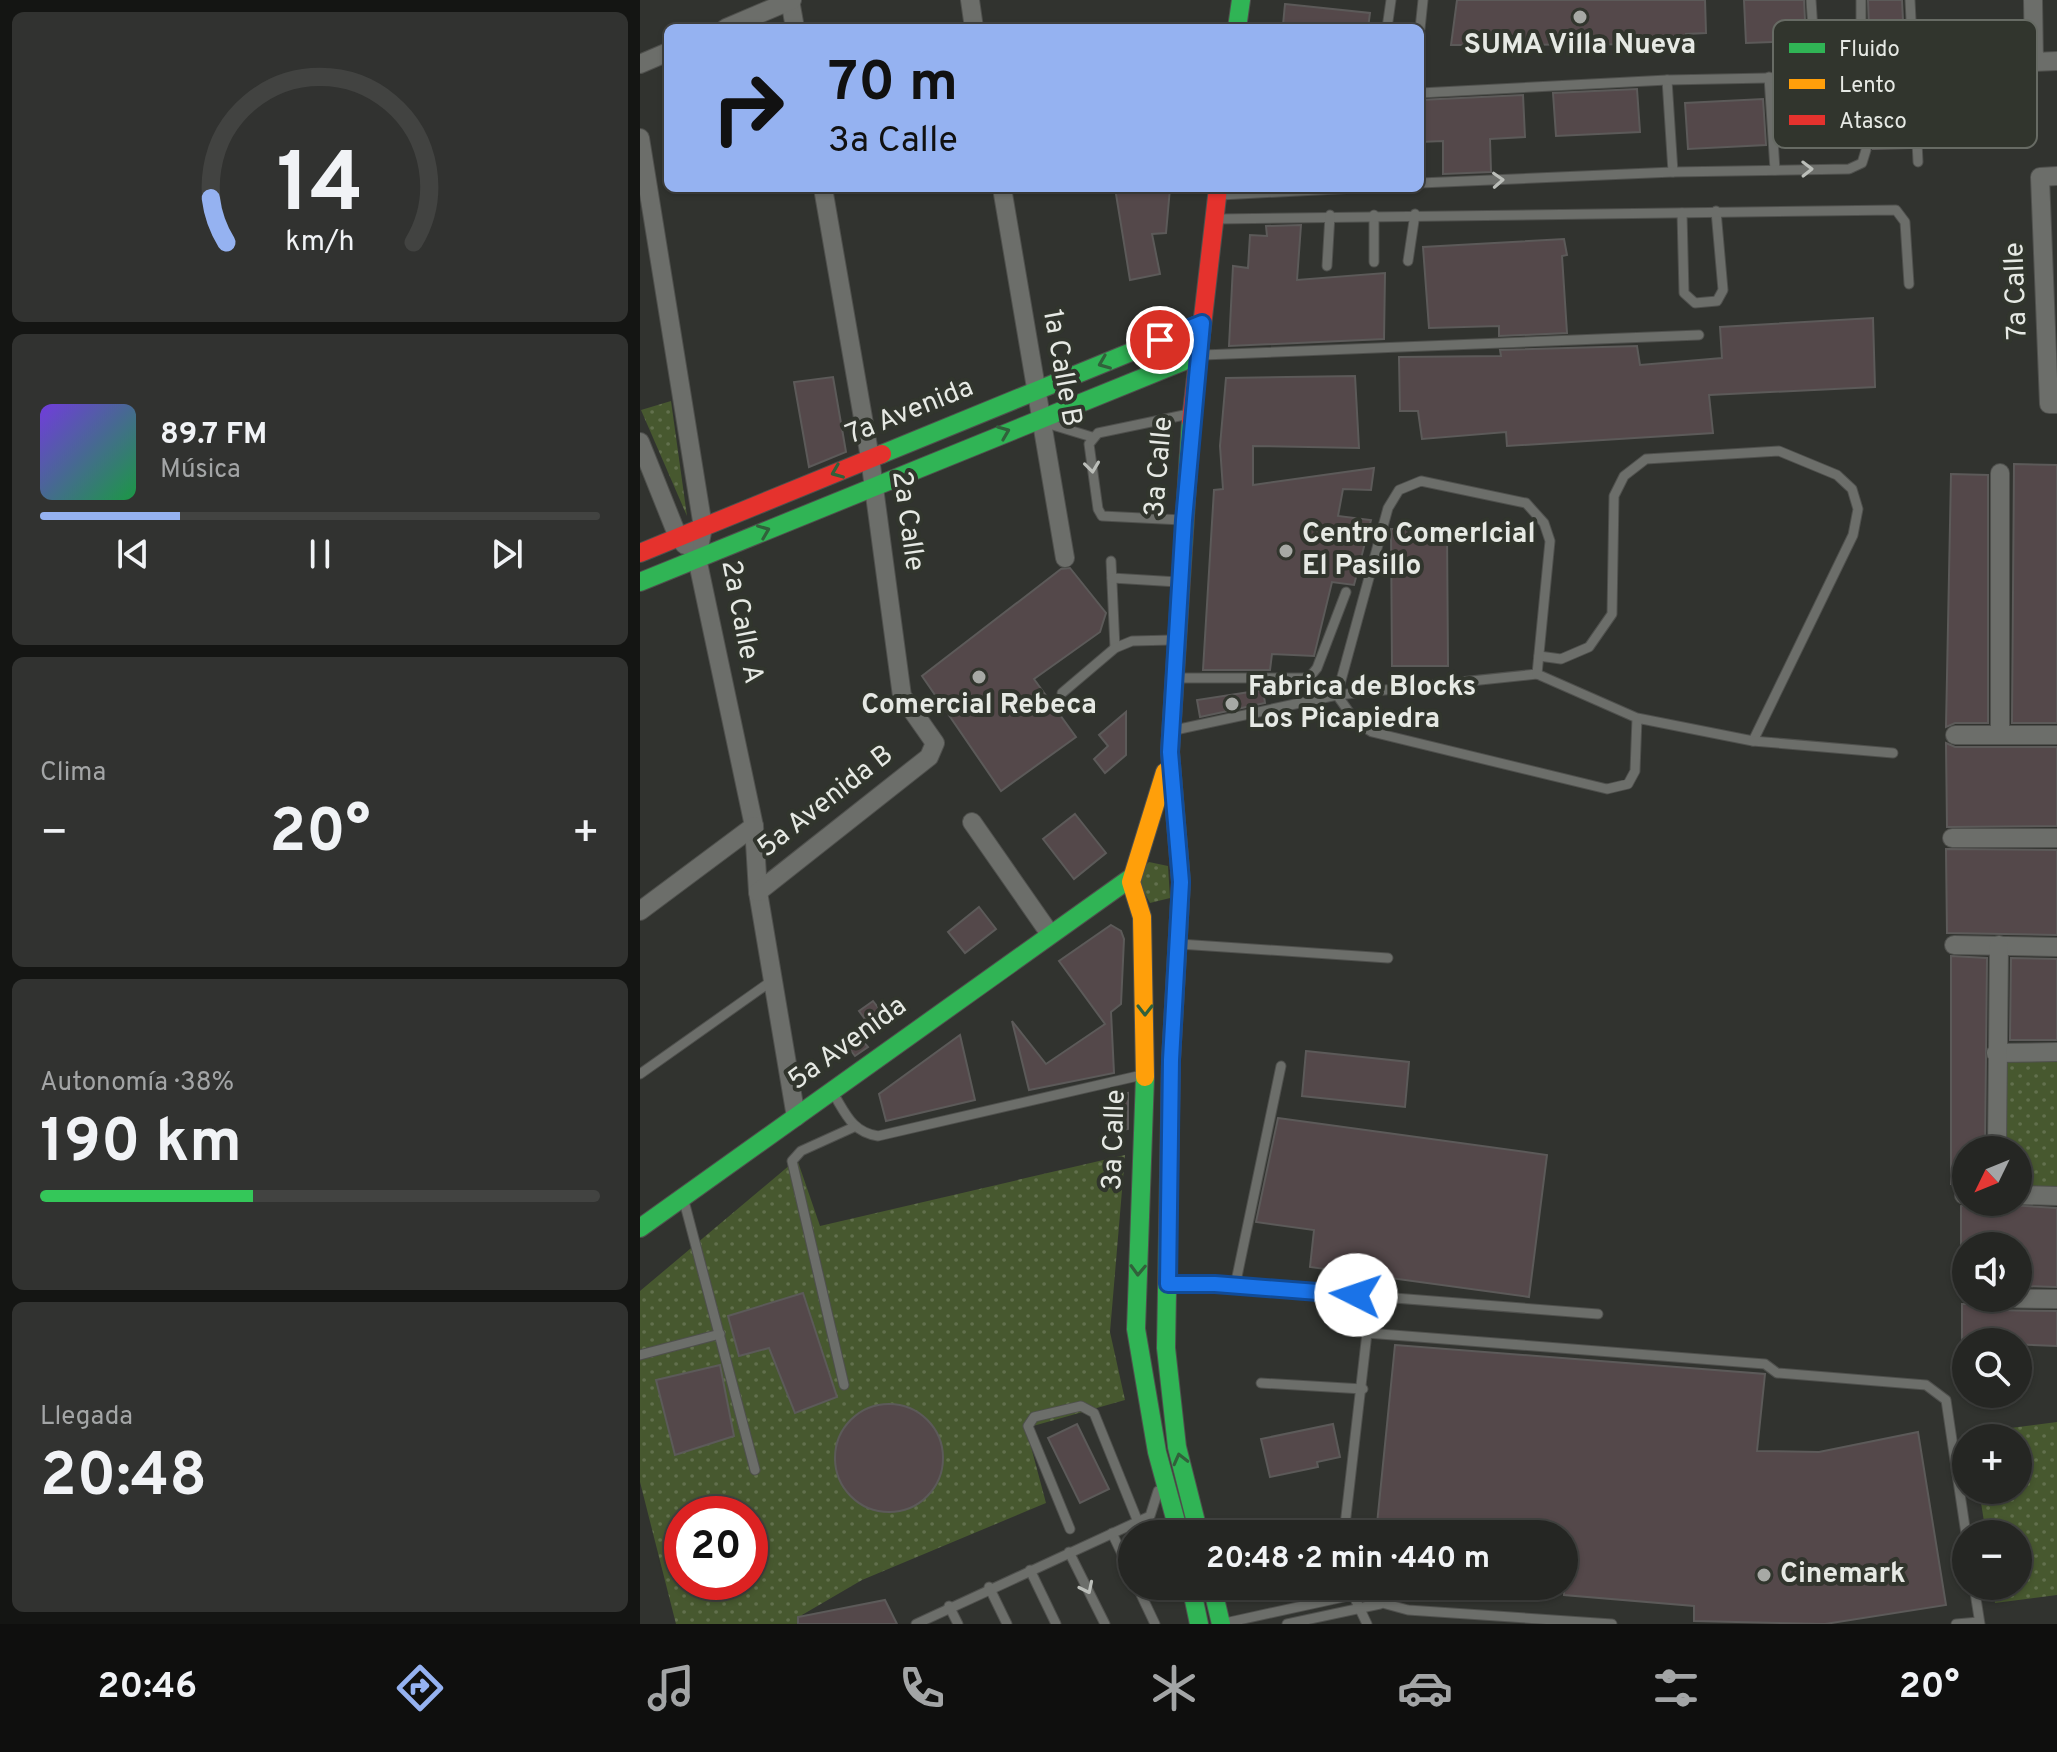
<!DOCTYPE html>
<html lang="es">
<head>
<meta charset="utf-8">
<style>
	body { margin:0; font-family:Overpass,sans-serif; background:#313230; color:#f1f3f6; height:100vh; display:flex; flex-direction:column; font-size:30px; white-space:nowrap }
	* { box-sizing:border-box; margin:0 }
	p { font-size:26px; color:#a3a5a6 }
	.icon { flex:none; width:44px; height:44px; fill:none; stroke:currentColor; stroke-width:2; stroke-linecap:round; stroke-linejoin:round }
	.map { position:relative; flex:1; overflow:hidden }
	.details { display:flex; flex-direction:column; gap:12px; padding:12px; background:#141513; width:640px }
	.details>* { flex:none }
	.hud { position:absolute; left:24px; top:24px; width:760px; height:168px; border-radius:12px; box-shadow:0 2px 6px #0004,0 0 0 2px #424341; background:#95b2f1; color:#111; overflow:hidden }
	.needle { width:52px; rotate:227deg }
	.tools { position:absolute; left:1312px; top:1136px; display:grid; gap:16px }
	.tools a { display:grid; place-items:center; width:80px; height:80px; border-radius:50%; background:#252623; box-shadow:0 2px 6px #0004,0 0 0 2px #424341; font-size:40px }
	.speed { position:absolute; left:24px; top:1496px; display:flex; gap:16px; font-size:40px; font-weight:700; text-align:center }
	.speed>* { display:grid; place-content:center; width:104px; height:104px; border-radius:50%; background:#252623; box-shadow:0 2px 6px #0004,0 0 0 2px #424341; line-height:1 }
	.speed .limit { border:12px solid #d22; background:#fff; color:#111 }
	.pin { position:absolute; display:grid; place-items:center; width:68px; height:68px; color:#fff; margin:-34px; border:4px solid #fff; border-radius:50%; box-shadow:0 2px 8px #0007 }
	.me { position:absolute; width:88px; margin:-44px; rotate:274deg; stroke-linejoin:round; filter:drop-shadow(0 0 6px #0008) }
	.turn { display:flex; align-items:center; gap:28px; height:168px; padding:0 32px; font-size:36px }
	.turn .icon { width:104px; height:104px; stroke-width:2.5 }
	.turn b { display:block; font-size:56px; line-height:68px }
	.big { font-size:60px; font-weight:700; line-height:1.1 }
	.details .tile { flex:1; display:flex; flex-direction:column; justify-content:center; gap:12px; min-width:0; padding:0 28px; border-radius:12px; background:#313230 }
	.details .dial { align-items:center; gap:0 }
	.dial svg { height:208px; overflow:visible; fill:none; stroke:#424341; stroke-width:7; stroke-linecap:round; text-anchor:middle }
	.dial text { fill:#f1f3f6; stroke:none }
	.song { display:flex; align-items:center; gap:24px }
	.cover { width:96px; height:96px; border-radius:12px; background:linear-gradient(135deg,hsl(260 70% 55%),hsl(140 70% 35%)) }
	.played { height:8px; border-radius:4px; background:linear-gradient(90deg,#95b2f1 25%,#424341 25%) }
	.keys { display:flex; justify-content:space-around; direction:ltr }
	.heat { display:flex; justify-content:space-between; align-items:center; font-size:44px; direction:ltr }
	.charge { height:12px; border-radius:6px; background:linear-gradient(90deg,#34c759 38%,#424341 0) }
	.trip { position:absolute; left:478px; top:1520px; width:460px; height:80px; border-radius:40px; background:#252623; box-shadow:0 2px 6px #0004,0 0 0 2px #424341; font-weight:700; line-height:80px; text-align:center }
	.tabs { display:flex; height:128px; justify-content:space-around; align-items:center; background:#0f0f0e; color:#a3a5a6 }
	.tabs .icon { width:56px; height:56px }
	.tabs .active { color:#95b2f1 }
	.tabs b { font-size:36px; color:#f1f3f6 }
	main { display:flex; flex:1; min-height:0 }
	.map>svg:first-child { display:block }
	.green { fill:url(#green-dots); fill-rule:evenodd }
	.building { fill:#54484a; stroke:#5c5a59; stroke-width:2 }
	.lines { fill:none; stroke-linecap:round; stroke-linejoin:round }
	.lane-casing { stroke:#4f504d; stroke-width:11 }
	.street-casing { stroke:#4f504d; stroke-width:20 }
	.fast-casing { stroke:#4f504d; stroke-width:20 }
	.slow-casing { stroke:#4f504d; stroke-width:20 }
	.jam-casing { stroke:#4f504d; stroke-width:20 }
	.lane { stroke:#6c6e6a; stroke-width:9 }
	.street { stroke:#6c6e6a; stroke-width:18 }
	.fast { stroke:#30b455; stroke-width:18 }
	.slow { stroke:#ff9f0a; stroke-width:18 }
	.jam { stroke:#e5322d; stroke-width:18 }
	.path-bridge { stroke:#6b6c6a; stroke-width:3; stroke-dasharray:6 4; stroke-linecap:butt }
	.oneway { stroke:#bbbeb9 }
	.oneway2 { stroke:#31613b }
	.route-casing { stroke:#114b97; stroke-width:20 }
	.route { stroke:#1a73e8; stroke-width:14 }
	.poi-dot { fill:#a7a9a5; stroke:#31352d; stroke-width:3 }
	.labels { text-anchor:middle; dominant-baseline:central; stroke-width:8; stroke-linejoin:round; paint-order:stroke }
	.poi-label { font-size:28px; font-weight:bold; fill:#e6e9e4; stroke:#31352d; text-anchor:start }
	.street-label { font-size:28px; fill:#e6e9e4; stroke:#31352d }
	.key { fill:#31352d; stroke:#676b64; stroke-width:2 }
	.key-label { font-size:22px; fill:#e6e9e4 }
</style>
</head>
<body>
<main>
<section class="details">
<div class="tile dial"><svg viewBox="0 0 100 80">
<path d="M14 69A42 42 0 1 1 86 69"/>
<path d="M14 69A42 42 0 0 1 8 52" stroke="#95b2f1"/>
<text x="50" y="56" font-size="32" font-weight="700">14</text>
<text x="50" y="72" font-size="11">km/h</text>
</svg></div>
<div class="tile">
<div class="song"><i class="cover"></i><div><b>89.7 FM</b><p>Música</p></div></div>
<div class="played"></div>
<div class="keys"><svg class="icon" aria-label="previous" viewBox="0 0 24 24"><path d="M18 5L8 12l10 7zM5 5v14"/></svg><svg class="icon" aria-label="pause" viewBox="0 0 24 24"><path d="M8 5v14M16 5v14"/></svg><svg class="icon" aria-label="next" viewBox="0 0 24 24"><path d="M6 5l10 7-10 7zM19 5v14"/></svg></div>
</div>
<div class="tile"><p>Clima</p>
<div class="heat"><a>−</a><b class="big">20°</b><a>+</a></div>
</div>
<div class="tile"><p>Autonomía · 38%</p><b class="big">190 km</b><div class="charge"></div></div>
<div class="tile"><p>Llegada</p><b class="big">20:48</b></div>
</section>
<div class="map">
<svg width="1417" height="1624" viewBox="0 0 1417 1624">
	<defs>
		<pattern id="green-dots" width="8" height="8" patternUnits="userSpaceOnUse" patternTransform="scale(2)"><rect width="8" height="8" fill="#47582f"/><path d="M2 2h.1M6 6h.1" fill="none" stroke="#62704d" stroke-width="1.8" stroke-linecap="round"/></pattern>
	</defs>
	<rect width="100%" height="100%" fill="#31332f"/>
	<!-- green -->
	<g class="green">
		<path d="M31,401L47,516L1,410Z"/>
		<path d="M509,862L528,866L530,898L510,903L495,875Z"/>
		<path d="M1364,1059H1417V1187H1378V1150H1363Z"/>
		<path d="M485,1155L470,1332L485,1400L386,1428L406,1503L222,1580L162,1615L157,1624H36L0,1482V1291L157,1159L180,1226ZM42,1514H110V1582H42Z"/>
		<path d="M1417,1422V1595L1355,1603L1353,1586H1378V1534H1346L1339,1490H1378V1438H1332V1433Z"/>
	</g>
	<!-- building -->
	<g class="building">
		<path d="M817,0H1065L1066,33L1046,34L1047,44L811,45Z"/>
		<path d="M1104,0H1164L1166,41L1106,43Z"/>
		<path d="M1228,0H1262L1269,148L1233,149Z"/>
		<path d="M645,4L730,13L728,28L643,25Z"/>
		<path d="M997,89L1000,132L916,136L913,93Z"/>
		<path d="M883,95L885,137L850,139L851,172L803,174V141L780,142V100Z"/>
		<path d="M1123,99L1126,145L1048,149L1045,103Z"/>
		<path d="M475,188H530L526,233L512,234L520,274L490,280Z"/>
		<path d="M661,225L657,280L745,273L744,339L589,346L593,266L608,268L610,235L627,236L626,226Z"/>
		<path d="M924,239L927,255L922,256L927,333L859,336V326L789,328L783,247Z"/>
		<path d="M1233,318L1235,387L1069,395L1073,433L867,446L866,432L782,439L778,411H760L759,357L861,356L860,350L997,346L1000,365L1082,358L1080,327Z"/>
		<path d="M715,376L719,448L613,446V485L734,468L731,490L703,489L698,516L731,520L714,585L692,582L674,656L632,654L630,670H563L574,490L583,489L580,446L586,378Z"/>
		<path d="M193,377L206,452L169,467L154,382Z"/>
		<path d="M1374,464L1417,465V723H1372Z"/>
		<path d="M1311,474L1348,475V723H1315L1306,727Z"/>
		<path d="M751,529H807L808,666H752Z"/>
		<path d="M430,568L466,613L460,632L394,679L436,737L361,791L282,676L421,569Z"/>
		<path d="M623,690L625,703L560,717L557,700Z"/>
		<path d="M486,712V755L465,773L454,759L468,746L459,735Z"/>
		<path d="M1306,743L1315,747H1417V826L1307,827Z"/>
		<path d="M435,814L466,853L434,879L403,839Z"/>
		<path d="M1306,849L1417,850V935L1307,933Z"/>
		<path d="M339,907L356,929L325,953L308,932Z"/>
		<path d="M471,925L481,931L484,939L481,1004L471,1012L474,1073L389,1090L372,1021L406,1064L465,1024L419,961Z"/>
		<path d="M1311,956L1347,958L1345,1150H1326V1183L1319,1184H1311Z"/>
		<path d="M1371,958L1417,959V1040H1370Z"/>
		<path d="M233,1001L247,1019L233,1030L219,1011Z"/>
		<path d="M217,1034L228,1047L215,1056L205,1043Z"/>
		<path d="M320,1035L335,1100L246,1121L239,1094Z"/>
		<path d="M666,1051L769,1062L765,1107L662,1096Z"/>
		<path d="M488,1093V1129L477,1131L471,1096Z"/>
		<path d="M638,1118L907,1155L889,1297L670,1267L674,1230L616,1222Z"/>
		<path d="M1334,1203L1417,1208V1287L1378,1286V1246H1321V1206Z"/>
		<path d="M163,1293L197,1397L155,1413L129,1348L99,1356L88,1316Z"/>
		<path d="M1322,1304H1338L1348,1310L1417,1311V1346L1322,1342Z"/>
		<path d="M755,1345L1125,1374L1117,1451L1179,1452L1278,1432L1306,1605L1185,1624L1054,1621V1606L924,1595V1534H736Z"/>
		<path d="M80,1365L94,1436L35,1455L16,1380Z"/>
		<circle cx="249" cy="1458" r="54"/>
		<path d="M437,1424L469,1489L440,1503L408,1438Z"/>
		<path d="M693,1424L700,1457L677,1462L678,1467L630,1477L621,1439Z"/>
		<path d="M245,1600L257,1624H158V1617Z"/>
	</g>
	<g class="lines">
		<!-- lane casing -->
		<g class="lane-casing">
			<g id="lane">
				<path d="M1171,0L1176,76"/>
				<path d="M1270,0L1278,162"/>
				<path d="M747,28L751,0"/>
				<path d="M780,29L783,0"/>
				<path d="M1129,77L1135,170"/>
				<path d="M1027,80L1033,172"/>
				<path d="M780,93L1027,80L1221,76V0"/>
				<path d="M780,183L1033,172L1209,169L1222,163L1226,150L1221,76"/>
				<path d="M581,195L716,188"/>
				<path d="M1042,213L1044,293L1055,303L1077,301L1083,290L1076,211"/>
				<path d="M734,215V262"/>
				<path d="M577,219L1256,210L1265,222L1269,284"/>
				<path d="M768,261L775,214"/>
				<path d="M687,266L690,215"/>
				<path d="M563,355L1059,335"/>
				<path d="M406,423L452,437"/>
				<path d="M542,520L462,516L458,509L449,444L458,433L549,414"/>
				<path d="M471,561L475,648"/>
				<path d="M472,578L538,582"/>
				<path d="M899,656L921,659L949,647L972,614L974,496L984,476L1006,459L1139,451L1197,475L1212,489L1218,509L1213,535L1113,741"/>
				<path d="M539,678H669L677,668L706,592"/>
				<path d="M422,693L475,648L492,641L532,640"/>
				<path d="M997,718L995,771L988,784L967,789L732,732L716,722L697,695L897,674L997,718L1113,741L1253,753"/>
				<path d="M535,730L697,695L748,508L759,490L781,481L886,503L904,523L910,541L897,674"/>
				<path d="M539,944L748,958"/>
				<path d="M0,1074L133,980"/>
				<path d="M193,1093C206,1114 212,1132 238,1136L502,1075"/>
				<path d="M44,1201L115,1470"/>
				<path d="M530,1284H575L958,1314"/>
				<path d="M595,1286L641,1066"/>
				<path d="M0,1355L80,1334"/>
				<path d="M621,1383L723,1389"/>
				<path d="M204,1385L152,1161L161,1151L214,1127"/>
				<path d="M430,1529L388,1426L394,1417L441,1406L454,1413L498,1522"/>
				<path d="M472,1533L492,1575"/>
				<path d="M704,1534L727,1333L1125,1364L1137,1373L1286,1385L1306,1400L1326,1534"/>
				<path d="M429,1552L465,1624"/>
				<path d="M390,1570L416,1624"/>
				<path d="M497,1586L515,1624"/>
				<path d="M709,1586L727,1624"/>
				<path d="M1334,1586L1340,1624"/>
				<path d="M349,1587L367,1624"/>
				<path d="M309,1606L318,1624"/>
				<path d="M585,1623L713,1595L768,1610L972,1624"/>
				<path d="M276,1624L510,1516L518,1491"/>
				<path d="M647,1624L740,1604"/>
				<path d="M1316,1624L1339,1622"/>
			</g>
		</g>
		<!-- street casing -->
		<g class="street-casing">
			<g id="street">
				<path d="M150,0L155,28"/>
				<path d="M330,0L334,28"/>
				<path d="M1393,0L1394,62L1417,61"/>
				<path d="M86,28L152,0"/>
				<path d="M0,64L28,52"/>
				<path d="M0,138L63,527L57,558L114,826L118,892L156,1117"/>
				<path d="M1417,176L1400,177L1409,404H1417"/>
				<path d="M362,188L425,558"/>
				<path d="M0,442L38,537L45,545"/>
				<path d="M1360,473V734"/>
				<path d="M1315,735H1417"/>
				<path d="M332,822L410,934"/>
				<path d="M1312,838H1417"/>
				<path d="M118,892L289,757L295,743L262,696L230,458L183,188"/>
				<path d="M0,911L114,826"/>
				<path d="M1314,945L1417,947"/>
				<path d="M1356,1053L1417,1052"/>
				<path d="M1357,1150L1359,945"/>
				<path d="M1324,1195H1326"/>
				<path d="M1378,1195L1417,1196"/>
				<path d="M1348,1298L1417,1299"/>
			</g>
		</g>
		<!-- fast casing -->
		<g class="fast-casing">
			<g id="fast">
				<path d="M597,28L601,0"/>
				<path d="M551,421L530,752L541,882L531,1060L526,1348L537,1447L559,1534"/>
				<path d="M242,454L562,323"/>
				<path d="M0,582L559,355"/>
				<path d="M505,1077L496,1329L517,1452L539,1533"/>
				<path d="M0,1228L492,877"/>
				<path d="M551,1586L559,1624"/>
				<path d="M572,1586L581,1624"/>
			</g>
		</g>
		<!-- slow casing -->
		<g class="slow-casing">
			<path id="slow" d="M505,1077L502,917L491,882L525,772"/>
		</g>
		<!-- jam casing -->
		<g class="jam-casing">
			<g id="jam">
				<path d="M551,421L578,188"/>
				<path d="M0,553L242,454"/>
			</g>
		</g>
		<!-- lane -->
		<use href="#lane" class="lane"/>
		<!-- street -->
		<use href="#street" class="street"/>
		<!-- fast -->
		<use href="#fast" class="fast"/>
		<!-- slow -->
		<use href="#slow" class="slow"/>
		<!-- jam -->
		<use href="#jam" class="jam"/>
		<!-- path-bridge -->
		<path class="path-bridge" d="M529,1530L564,1521"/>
	</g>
	<!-- one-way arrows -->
	<defs><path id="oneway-chevron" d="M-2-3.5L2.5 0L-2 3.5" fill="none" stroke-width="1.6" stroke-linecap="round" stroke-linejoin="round" transform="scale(2)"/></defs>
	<g class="oneway">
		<use href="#oneway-chevron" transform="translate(1167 169) rotate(-1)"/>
		<use href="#oneway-chevron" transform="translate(858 180) rotate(-3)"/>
		<use href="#oneway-chevron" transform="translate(452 467) rotate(83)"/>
		<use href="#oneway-chevron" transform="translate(447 1588) rotate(64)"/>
	</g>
	<g class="oneway2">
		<use href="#oneway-chevron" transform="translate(464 363) rotate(158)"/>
		<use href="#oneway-chevron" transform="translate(364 432) rotate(-22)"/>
		<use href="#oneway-chevron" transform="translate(197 472) rotate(158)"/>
		<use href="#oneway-chevron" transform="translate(124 531) rotate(-22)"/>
		<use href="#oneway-chevron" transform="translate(505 1010) rotate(90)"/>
		<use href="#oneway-chevron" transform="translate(498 1270) rotate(92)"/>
		<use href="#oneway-chevron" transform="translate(540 1459) rotate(-104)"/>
	</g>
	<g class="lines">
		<!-- route casing -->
		<g class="route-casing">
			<path id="route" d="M520,340L562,323L544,520L530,752L541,882L531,1060L528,1284H575L716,1295"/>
		</g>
		<!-- route -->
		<use href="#route" class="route"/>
	</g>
	<!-- markers -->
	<g class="poi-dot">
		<circle cx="940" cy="17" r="8"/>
		<circle cx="646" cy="551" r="8"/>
		<circle cx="339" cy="677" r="8"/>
		<circle cx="592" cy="704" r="8"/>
		<circle cx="1124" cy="1575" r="8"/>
	</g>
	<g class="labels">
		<!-- poi labels -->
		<g class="poi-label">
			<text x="940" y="46" text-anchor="middle">SUMA Villa Nueva</text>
			<text x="662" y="535">Centro Comerlcial<tspan x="662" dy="32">El Pasillo</tspan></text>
			<text x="608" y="688">Fabrica de Blocks<tspan x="608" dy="32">Los Picapiedra</tspan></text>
			<text x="339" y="706" text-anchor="middle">Comercial Rebeca</text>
			<text x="1140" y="1575">Cinemark</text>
		</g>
		<!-- street labels -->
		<g class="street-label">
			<text transform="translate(1377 291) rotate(-92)">7a Calle</text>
			<text transform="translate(421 368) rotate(80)">1a Calle B</text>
			<text transform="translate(270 412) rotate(-22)">7a Avenida</text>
			<text transform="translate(520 467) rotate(-85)">3a Calle</text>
			<text transform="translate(267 521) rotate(82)">2a Calle</text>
			<text transform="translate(101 622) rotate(79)">2a Calle A</text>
			<text transform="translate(186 802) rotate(-38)">5a Avenida B</text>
			<text transform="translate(208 1044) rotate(-36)">5a Avenida</text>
			<text transform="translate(475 1140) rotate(-88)">3a Calle</text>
		</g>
	</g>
	<!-- legend -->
	<rect x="1133" y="20" width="264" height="128" rx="12" class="key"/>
	<rect x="1149" y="43" width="36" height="10" fill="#30b455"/>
	<rect x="1149" y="79" width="36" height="10" fill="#ff9f0a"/>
	<rect x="1149" y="115" width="36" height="10" fill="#e5322d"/>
	<g class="key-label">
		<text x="1199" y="56">Fluido</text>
		<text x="1199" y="92">Lento</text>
		<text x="1199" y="128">Atasco</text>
	</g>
</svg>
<div class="tools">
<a><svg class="needle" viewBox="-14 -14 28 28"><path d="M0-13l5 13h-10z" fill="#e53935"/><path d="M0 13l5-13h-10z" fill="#a3a5a6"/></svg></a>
<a><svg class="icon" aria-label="sound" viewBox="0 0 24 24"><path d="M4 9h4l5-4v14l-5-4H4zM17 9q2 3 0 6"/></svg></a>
<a><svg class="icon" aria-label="search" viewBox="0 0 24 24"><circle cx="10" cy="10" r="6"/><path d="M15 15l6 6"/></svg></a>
<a>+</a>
<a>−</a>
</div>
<div class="speed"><div class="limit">20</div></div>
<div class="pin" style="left:520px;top:340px;background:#d93025"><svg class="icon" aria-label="arrive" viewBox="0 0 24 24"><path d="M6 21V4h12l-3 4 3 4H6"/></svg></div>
<svg class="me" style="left:716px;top:1295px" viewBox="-20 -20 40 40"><circle r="19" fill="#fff"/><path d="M0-13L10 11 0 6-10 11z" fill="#1a73e8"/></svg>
<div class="trip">20:48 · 2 min · 440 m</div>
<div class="hud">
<div class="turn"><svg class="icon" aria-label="right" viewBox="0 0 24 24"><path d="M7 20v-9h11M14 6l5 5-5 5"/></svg><div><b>70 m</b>3a Calle</div></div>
</div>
</div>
</main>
<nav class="tabs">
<b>20:46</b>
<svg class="icon active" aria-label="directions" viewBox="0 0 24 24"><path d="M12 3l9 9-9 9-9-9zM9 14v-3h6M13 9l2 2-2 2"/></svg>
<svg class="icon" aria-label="music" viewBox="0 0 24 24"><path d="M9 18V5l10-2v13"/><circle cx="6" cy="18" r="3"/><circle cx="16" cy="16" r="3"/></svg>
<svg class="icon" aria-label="phone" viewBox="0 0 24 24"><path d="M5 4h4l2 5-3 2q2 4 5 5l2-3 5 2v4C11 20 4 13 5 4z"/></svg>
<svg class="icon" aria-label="climate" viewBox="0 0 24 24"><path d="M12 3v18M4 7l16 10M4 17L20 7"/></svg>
<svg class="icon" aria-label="car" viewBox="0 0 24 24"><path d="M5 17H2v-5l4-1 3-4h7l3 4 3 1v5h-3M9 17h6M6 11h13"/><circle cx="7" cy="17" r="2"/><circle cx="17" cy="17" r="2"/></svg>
<svg class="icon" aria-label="filters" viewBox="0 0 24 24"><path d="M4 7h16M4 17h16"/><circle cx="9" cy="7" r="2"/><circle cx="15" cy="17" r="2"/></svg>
<b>20°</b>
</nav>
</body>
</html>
